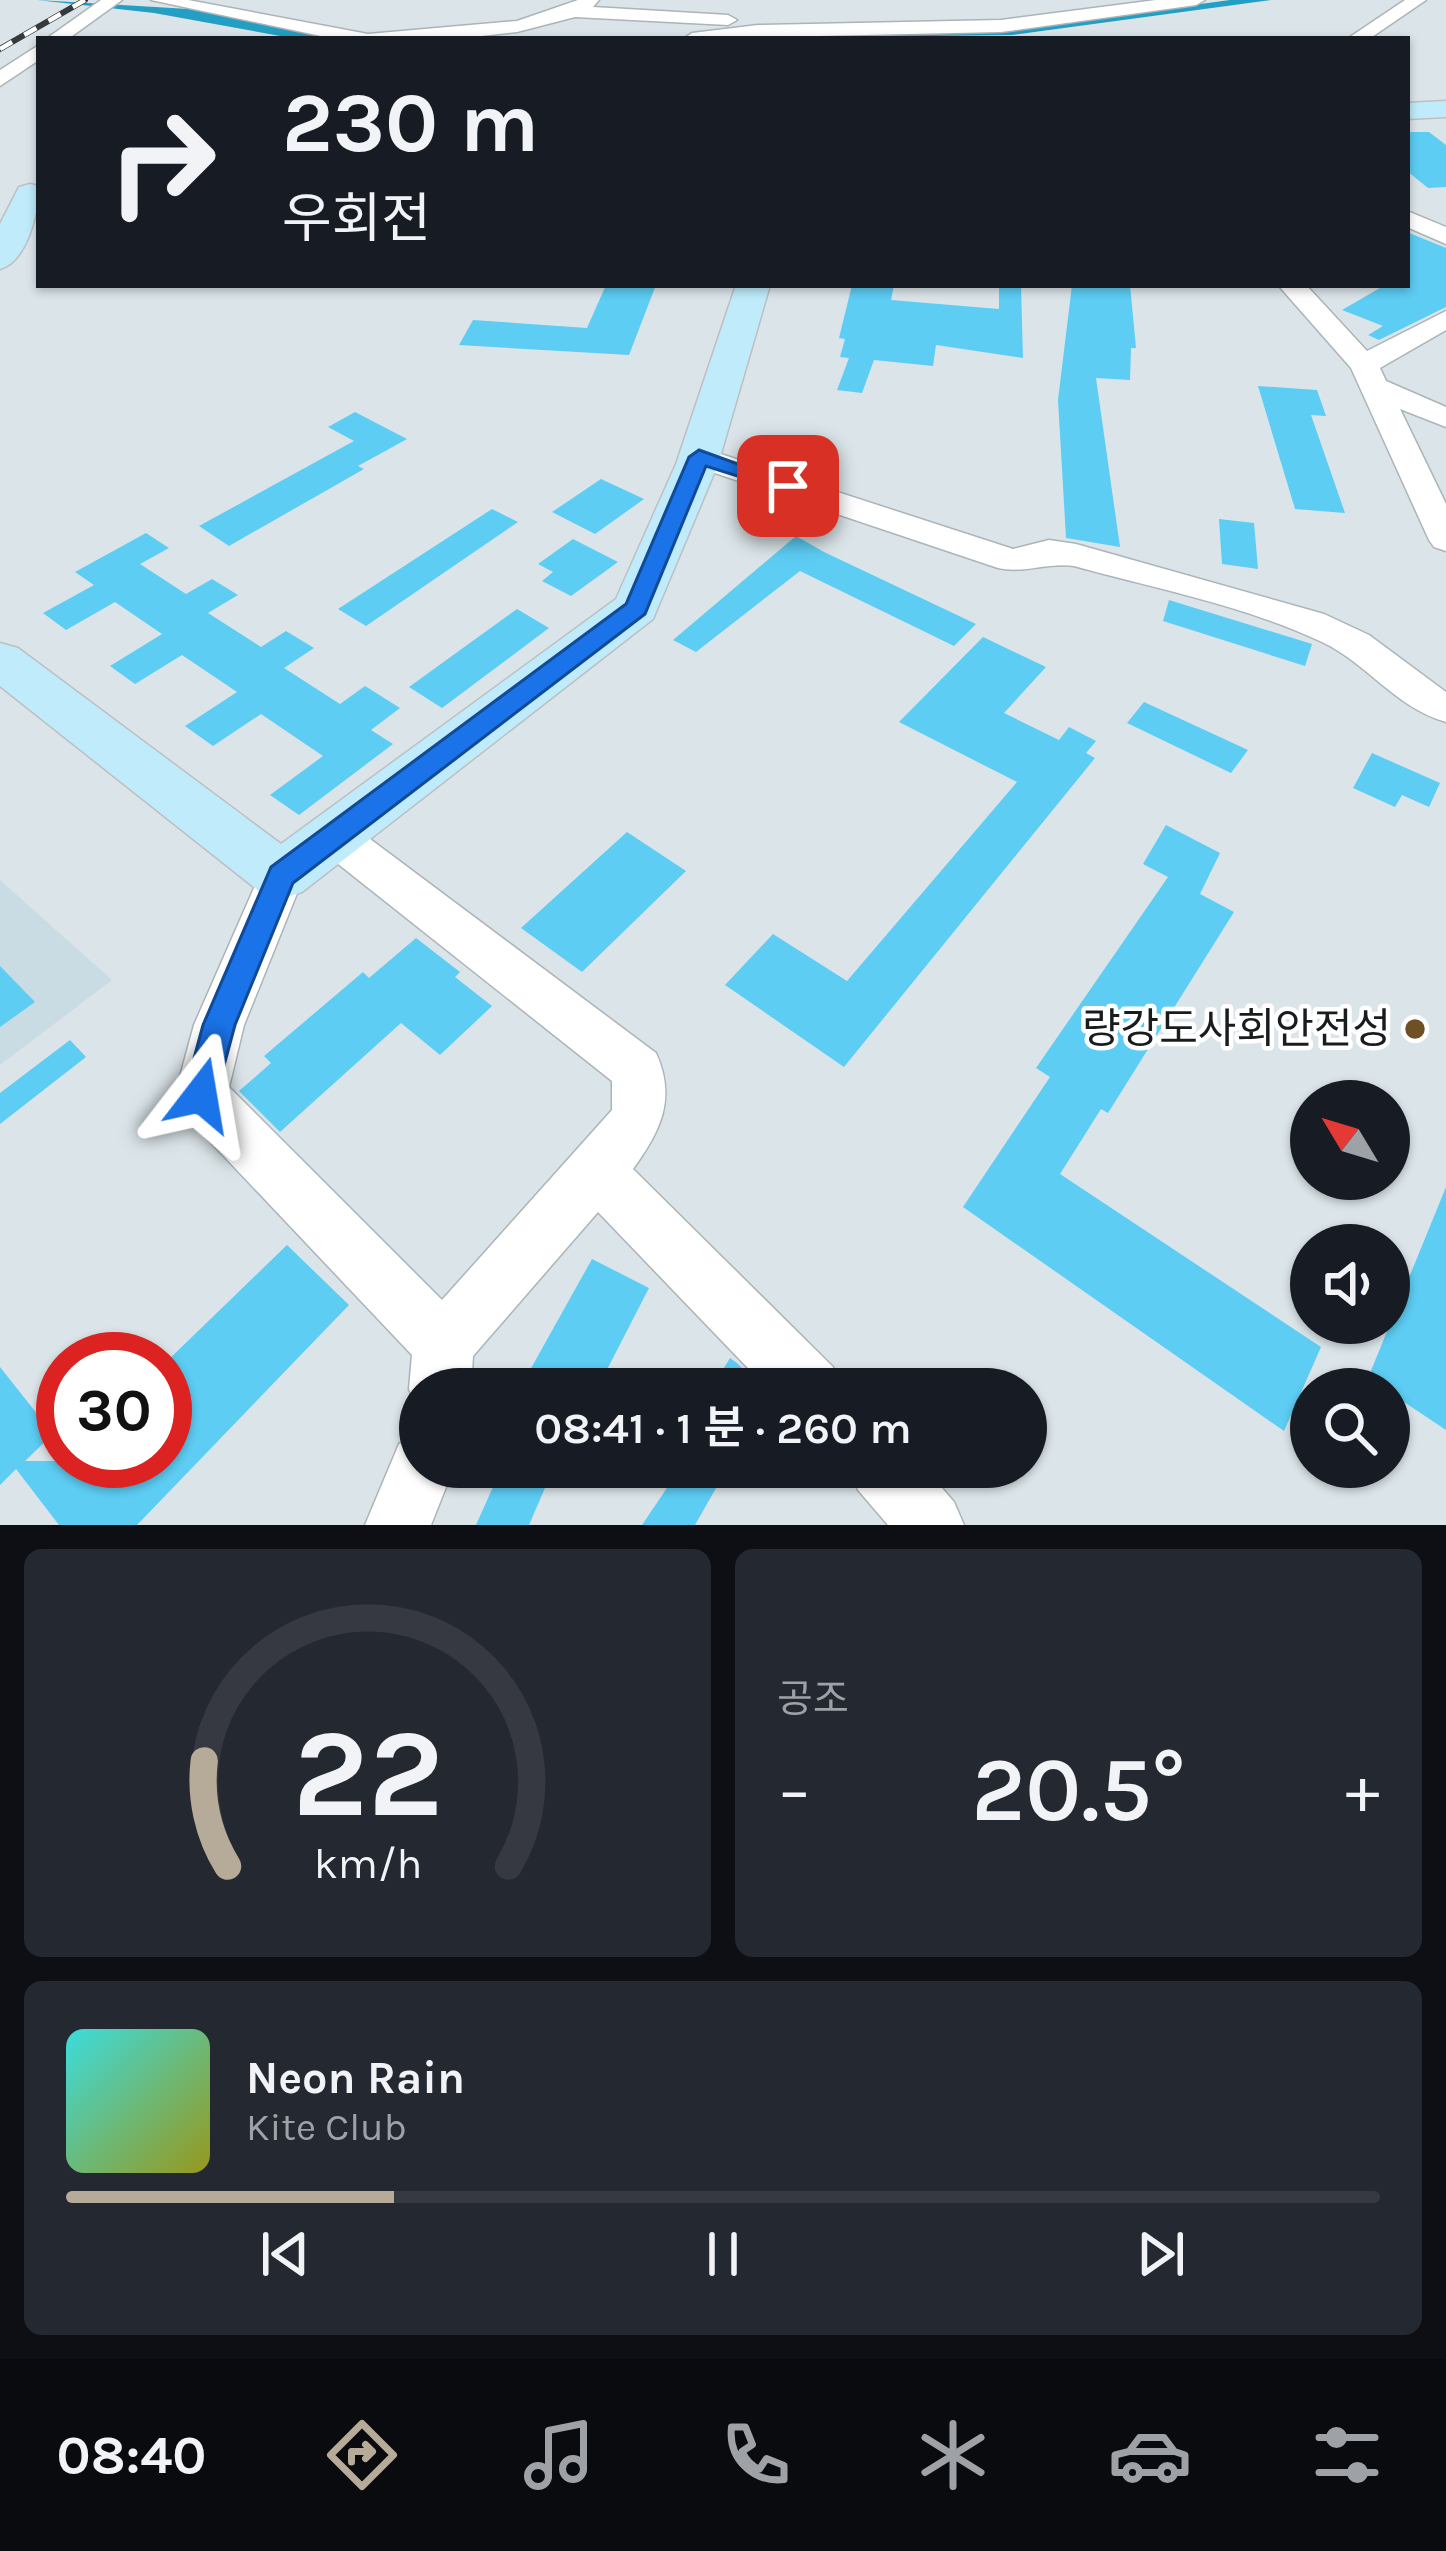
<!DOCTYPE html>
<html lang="ko">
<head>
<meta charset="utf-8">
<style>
	body { margin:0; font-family:Karla,"Noto Sans KR",sans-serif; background:#242831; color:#f1f3f6; height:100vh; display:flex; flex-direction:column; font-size:45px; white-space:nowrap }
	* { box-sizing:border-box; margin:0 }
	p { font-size:39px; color:#9ea1a6 }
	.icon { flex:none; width:66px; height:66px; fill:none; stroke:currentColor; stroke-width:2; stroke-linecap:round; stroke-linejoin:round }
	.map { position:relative; height:1525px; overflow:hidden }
	.panel { display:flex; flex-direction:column; gap:24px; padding:24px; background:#0d0f14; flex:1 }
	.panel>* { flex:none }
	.banner { position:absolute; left:36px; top:36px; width:1374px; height:252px; border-radius:0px; box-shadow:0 3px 9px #0004; background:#171b24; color:#f1f3f6; overflow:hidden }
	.needle { width:78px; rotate:308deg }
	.fabs { position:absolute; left:1290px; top:1080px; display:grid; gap:24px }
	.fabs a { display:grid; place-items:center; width:120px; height:120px; border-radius:50%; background:#171b24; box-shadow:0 3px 9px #0004; font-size:60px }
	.speed { position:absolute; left:36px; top:1332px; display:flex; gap:24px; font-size:60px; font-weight:700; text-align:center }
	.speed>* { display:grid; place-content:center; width:156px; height:156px; border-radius:50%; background:#171b24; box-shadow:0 3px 9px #0004; line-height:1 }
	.speed .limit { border:18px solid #d22; background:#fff; color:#111 }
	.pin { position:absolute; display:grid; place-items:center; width:102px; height:102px; color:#fff; margin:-51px; border-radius:24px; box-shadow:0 6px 18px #0006 }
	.me { position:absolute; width:132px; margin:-66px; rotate:14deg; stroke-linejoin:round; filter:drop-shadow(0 0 9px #0008) }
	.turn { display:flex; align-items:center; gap:42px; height:252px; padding:0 48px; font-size:54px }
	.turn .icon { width:156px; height:156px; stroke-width:2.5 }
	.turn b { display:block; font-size:84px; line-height:102px }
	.big { font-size:90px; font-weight:600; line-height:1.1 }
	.panel .tile { flex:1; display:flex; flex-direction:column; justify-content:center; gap:18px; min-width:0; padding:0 42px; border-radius:18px; background:#242831 }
	.panel .dial { align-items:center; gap:0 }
	.dial svg { height:312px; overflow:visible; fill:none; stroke:#363941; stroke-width:7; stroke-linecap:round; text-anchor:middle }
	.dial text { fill:#f1f3f6; stroke:none }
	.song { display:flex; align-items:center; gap:36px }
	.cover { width:144px; height:144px; border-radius:18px; background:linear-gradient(135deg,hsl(180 70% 55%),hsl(60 70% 35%)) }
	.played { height:12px; border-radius:6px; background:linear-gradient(90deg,#b6aa98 25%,#363941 25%) }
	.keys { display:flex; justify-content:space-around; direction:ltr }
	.heat { display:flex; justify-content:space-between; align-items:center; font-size:66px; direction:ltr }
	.panel .tiles { flex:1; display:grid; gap:24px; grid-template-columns:1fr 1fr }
	.tile:last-child { grid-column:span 2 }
	.trip { position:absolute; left:399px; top:1368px; width:648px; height:120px; border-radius:60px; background:#171b24; box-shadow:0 3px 9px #0004; font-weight:600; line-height:120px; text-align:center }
	.tab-bar { display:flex; height:192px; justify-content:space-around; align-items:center; background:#090b0e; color:#9ea1a6 }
	.tab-bar .icon { width:84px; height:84px }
	.tab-bar .selected { color:#b6aa98 }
	.tab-bar b { font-size:54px; color:#f1f3f6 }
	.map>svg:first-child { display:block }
	.built { fill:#c9dbe3 }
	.water { fill:#239fc3 }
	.building { fill:#5dcdf3 }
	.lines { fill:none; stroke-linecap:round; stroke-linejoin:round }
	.minor-casing { stroke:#abb4b8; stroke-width:3 }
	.major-casing { stroke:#bebfc0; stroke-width:3 }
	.minor { fill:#fff; fill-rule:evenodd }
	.major { fill:#bfebfb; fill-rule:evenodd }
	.rail-casing { stroke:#353a3b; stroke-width:6 }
	.rail { stroke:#fff; stroke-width:4.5; stroke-dasharray:14; stroke-linecap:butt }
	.route { fill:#1a73e8; stroke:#114b97; stroke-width:3 }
	.poi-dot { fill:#6f5025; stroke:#fff; stroke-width:4.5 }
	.labels { text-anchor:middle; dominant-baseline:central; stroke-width:9; stroke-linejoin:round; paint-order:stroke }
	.near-poi-label { font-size:42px; fill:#181c1d; stroke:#fff; text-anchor:end }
</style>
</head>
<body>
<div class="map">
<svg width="1446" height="1525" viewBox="0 0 1446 1525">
	<rect width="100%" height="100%" fill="#dbe5e9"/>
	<!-- built -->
	<path class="built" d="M0,880L112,980L0,1065Z"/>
	<!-- water -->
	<g class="water">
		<path d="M37,0L189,9L341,39H297L154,13Z"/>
		<path d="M1230,0H1271L1012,35L715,39L1082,20Z"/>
	</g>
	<!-- building -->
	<g class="building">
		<path d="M1407,132H1429L1446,145V187L1428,188L1407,171Z"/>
		<path d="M1407,232L1446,248V307L1379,340L1368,335L1383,326L1342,310L1385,285H1407Z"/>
		<path d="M606,285H656L629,355L459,345L473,320L587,328Z"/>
		<path d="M852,285H894L891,300L999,309V285H1021L1023,358L936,345L933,366L874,360L862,393L837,390L849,358L840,357L845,339L839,338Z"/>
		<path d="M1072,285H1130L1136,348H1131L1130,380L1096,378L1120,547L1066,538L1058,400Z"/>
		<path d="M1258,386L1317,390L1326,416L1311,415L1345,513L1295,509Z"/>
		<path d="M355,412L407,439L358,466L364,469L229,546L199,526L354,441L328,427Z"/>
		<path d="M601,479L644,499L595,534L552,512Z"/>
		<path d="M492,509L518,522L366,626L338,609Z"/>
		<path d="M1219,519L1254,523L1258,569L1222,564Z"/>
		<path d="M146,533L169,548L140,564L186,594L212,579L238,595L208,613L261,647L286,631L314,648L284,668L340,704L365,686L400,708L371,730L393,744L299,815L270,795L323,756L261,714L213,746L185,726L237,692L182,655L135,684L110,666L162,634L115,602L66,630L43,613L94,585L75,572Z"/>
		<path d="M796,536L824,552L976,624L954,646L800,571L696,652L673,640Z"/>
		<path d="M573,539L618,562L571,596L542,581L553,572L538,564Z"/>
		<path d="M1169,600L1312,644L1305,666L1163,621Z"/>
		<path d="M517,609L549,628L442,708L409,687Z"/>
		<path d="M983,637L1046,667L1004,713L1059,740L1069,727L1096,741L1086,753L1095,758L844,1067L725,985L773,934L847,981L1017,782L899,722Z"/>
		<path d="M1144,702L1248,750L1231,773L1127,723Z"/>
		<path d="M1372,753L1440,783L1429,807L1402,795L1395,807L1353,788Z"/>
		<path d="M1166,825L1220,853L1200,894L1234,912L1108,1113L1101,1109L1060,1174L1321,1347L1284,1431L963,1207L1050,1077L1036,1068L1168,877L1143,864Z"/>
		<path d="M627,832L686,871L582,972L521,928Z"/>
		<path d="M416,938L460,972L455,977L492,1006L440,1055L401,1023L280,1132L239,1091L271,1063L264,1056L363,972L369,978Z"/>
		<path d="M0,966L35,1002L0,1027Z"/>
		<path d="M70,1040L86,1057L0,1124V1093Z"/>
		<path d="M1446,1187V1430L1368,1378Z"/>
		<path d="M287,1245L349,1305L137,1525H59L16,1469L0,1485V1367L53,1434L25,1461H165V1363Z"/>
		<path d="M592,1259L649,1288L597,1389H544L525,1379Z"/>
		<path d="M730,1358L737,1363L762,1389H711Z"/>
		<path d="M502,1467H554L529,1525H476Z"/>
		<path d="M681,1467H728L695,1525H642Z"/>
	</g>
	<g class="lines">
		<!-- minor casing -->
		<g class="minor-casing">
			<g id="minor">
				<path d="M101,0H122L68,39H46Z"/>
				<path d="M151,0H188L368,34L517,21L578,0H599L593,7L728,15L737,20L728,25L575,17L517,32L455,39H335Z"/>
				<path d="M1156,0H1205L1196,5L1001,32L683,39L692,33L758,25L1001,20Z"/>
				<path d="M1405,0H1426L1369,39H1347Z"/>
				<path d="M39,45V60L0,86V70Z"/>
				<path d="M1407,211L1446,227V244L1407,227Z"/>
				<path d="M1278,285H1306L1367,351L1446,311V330L1380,368L1386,381L1446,407V427L1400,409L1446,504V551L1434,547L1429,540L1351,368Z"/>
				<path d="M699,447L1013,549L1049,540L1076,544L1324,614L1369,635L1446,692V722C1396,708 1368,664 1322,642C1243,605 1157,589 1074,566C1048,562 1023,574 998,568L688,464L683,457L688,450Z"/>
				<path d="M334,819L350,824L656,1053C677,1099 660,1132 633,1169L833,1367L842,1389H768L598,1212L473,1356L471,1389H420L418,1411L409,1389L412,1355L182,1112L175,1095L194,1025L265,863L281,858L297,863L304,876L244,1025L229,1087L442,1300L612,1110V1081L318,848L312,836L318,824Z"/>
				<path d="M420,1436V1467H454L431,1525H365L399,1444Z"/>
				<path d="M849,1467H924L954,1502L964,1525H888L858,1490Z"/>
			</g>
		</g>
		<!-- major casing -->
		<g class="major-casing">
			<g id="major">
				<path d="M1446,101V117L1407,119V103Z"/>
				<path d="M30,184L39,186C39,211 27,262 0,269V224L19,187Z"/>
				<path d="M736,285H770L718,464L653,619L302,892L281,899L260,892L0,686V643L18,648L281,844L616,599L676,464Z"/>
			</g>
		</g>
		<!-- minor -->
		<use href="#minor" class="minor"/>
		<!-- major -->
		<use href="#major" class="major"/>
		<!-- rail casing -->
		<g class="rail-casing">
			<path id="rail" d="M0,49L85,0"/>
		</g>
		<!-- rail -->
		<use href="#rail" class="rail"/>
	</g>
	<!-- route -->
	<path class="route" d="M699,450L799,486L788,492L706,466L645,614L293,883L235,1025L213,1106L201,1110L189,1106L184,1095L203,1025L271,867L626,604L689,457Z"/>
	<!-- markers -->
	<circle class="poi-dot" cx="1415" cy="1029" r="12"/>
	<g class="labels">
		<!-- near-poi labels -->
		<g class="near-poi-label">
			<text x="1391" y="1029">량강도사회안전성</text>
		</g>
	</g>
</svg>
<div class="fabs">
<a><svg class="needle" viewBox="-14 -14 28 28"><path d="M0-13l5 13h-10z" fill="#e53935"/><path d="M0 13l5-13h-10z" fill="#9ea1a6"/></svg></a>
<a><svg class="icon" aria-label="sound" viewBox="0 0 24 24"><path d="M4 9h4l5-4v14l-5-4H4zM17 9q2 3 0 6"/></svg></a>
<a><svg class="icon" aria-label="search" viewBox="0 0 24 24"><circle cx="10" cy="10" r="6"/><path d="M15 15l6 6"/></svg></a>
</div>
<div class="speed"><div class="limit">30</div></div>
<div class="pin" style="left:788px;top:486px;background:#d93025"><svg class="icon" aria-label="arrive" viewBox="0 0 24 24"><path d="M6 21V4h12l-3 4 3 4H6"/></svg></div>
<svg class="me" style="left:201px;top:1095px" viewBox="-20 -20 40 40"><path d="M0-17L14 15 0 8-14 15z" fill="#1a73e8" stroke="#fff" stroke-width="4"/></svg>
<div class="trip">08:41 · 1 분 · 260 m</div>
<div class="banner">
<div class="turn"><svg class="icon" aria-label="right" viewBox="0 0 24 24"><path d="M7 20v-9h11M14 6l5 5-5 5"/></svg><div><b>230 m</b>우회전</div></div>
</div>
</div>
<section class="panel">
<div class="tiles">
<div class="tile dial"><svg viewBox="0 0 100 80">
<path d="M14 69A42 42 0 1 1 86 69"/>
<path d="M14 69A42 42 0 0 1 8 42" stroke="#b6aa98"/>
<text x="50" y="56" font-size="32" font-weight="700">22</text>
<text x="50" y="72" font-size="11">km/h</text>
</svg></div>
<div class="tile"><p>공조</p>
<div class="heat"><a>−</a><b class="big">20.5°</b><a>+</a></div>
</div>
<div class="tile">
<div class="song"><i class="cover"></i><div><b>Neon Rain</b><p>Kite Club</p></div></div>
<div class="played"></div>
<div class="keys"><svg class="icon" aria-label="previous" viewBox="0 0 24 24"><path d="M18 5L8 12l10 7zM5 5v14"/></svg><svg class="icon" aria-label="pause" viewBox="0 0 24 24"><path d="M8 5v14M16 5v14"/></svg><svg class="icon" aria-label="next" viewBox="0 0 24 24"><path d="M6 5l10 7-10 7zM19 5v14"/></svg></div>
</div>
</div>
</section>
<nav class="tab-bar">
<b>08:40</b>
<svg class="icon selected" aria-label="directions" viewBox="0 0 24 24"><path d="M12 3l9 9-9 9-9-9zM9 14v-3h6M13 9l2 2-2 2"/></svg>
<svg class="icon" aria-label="music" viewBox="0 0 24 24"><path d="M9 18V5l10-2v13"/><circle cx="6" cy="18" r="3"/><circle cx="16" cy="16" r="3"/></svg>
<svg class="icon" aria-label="phone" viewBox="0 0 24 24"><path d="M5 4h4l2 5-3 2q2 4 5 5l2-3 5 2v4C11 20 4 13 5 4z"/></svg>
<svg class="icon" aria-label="climate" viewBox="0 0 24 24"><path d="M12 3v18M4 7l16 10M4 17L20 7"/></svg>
<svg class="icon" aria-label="car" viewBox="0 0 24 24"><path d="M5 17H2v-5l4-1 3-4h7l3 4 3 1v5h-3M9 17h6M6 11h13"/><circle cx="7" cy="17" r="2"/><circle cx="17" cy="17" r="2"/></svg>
<svg class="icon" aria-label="filters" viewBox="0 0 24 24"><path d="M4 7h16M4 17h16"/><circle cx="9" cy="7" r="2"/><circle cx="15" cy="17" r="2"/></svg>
</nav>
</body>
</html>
